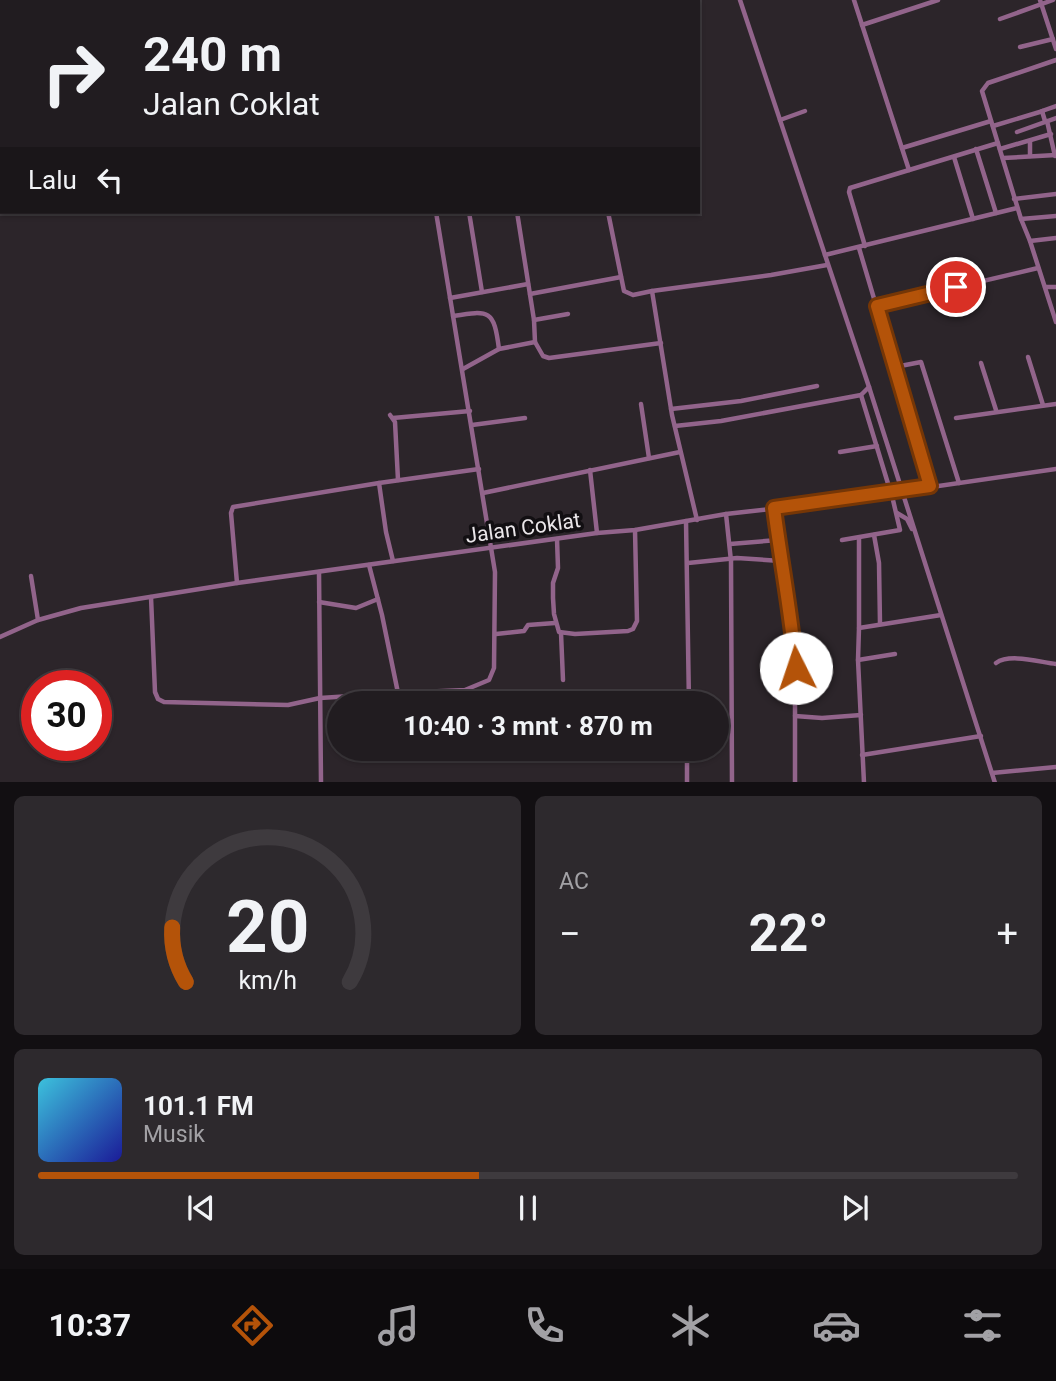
<!DOCTYPE html>
<html lang="id">
<head>
<meta charset="utf-8">
<style>
	body { margin:0; font-family:Roboto,sans-serif; background:#2d292d; color:#f1f3f6; height:100vh; display:flex; flex-direction:column; font-size:26px; white-space:nowrap }
	* { box-sizing:border-box; margin:0 }
	p { font-size:23px; color:#a2a1a5 }
	.icon { flex:none; width:38px; height:38px; fill:none; stroke:currentColor; stroke-width:2; stroke-linecap:round; stroke-linejoin:round }
	.map { position:relative; height:782px; overflow:hidden }
	.side { display:flex; flex-direction:column; gap:14px; padding:14px; background:#120f12; flex:1 }
	.side>* { flex:none }
	.top-card { position:absolute; left:0px; top:0px; width:700px; height:214px; box-shadow:0 2px 5px #0004,0 0 0 2px #3e3a3e; background:#211c20; color:#f1f3f6; overflow:hidden }
	.speed { position:absolute; left:21px; top:670px; display:flex; gap:14px; font-size:35px; font-weight:700; text-align:center }
	.speed>* { display:grid; place-content:center; width:91px; height:91px; border-radius:50%; background:#211c20; box-shadow:0 2px 5px #0004,0 0 0 2px #3e3a3e; line-height:1 }
	.speed .limit { border:10px solid #d22; background:#fff; color:#111 }
	.pin { position:absolute; display:grid; place-items:center; width:60px; height:60px; color:#fff; margin:-30px; border:4px solid #fff; border-radius:50%; box-shadow:0 2px 7px #0007 }
	.me { position:absolute; width:77px; margin:-38px; rotate:356deg; stroke-linejoin:round; filter:drop-shadow(0 0 5px #0008) }
	.turn { display:flex; align-items:center; gap:24px; height:147px; padding:0 28px; font-size:32px }
	.turn .icon { width:91px; height:91px; stroke-width:2.5 }
	.turn b { display:block; font-size:49px; line-height:60px }
	.then { display:flex; align-items:center; height:66px; padding:0 28px; background:#0003; gap:14px; font-size:26px }
	.big { font-size:52px; font-weight:700; line-height:1.1 }
	.side .tile { flex:1; display:flex; flex-direction:column; justify-content:center; gap:10px; min-width:0; padding:0 24px; border-radius:10px; background:#2d292d }
	.side .dial { align-items:center; gap:0 }
	.dial svg { height:182px; overflow:visible; fill:none; stroke:#3e3a3e; stroke-width:7; stroke-linecap:round; text-anchor:middle }
	.dial text { fill:#f1f3f6; stroke:none }
	.song { display:flex; align-items:center; gap:21px }
	.cover { width:84px; height:84px; border-radius:10px; background:linear-gradient(135deg,hsl(190 70% 55%),hsl(240 70% 35%)) }
	.played { height:7px; border-radius:4px; background:linear-gradient(90deg,#b45309 45%,#3e3a3e 45%) }
	.keys { display:flex; justify-content:space-around; direction:ltr }
	.heat { display:flex; justify-content:space-between; align-items:center; font-size:38px; direction:ltr }
	.side .tiles { flex:1; display:grid; gap:14px; grid-template-columns:1fr 1fr }
	.tile:last-child { grid-column:span 2 }
	.trip { position:absolute; left:327px; top:691px; width:402px; height:70px; border-radius:35px; background:#211c20; box-shadow:0 2px 5px #0004,0 0 0 2px #3e3a3e; font-weight:700; line-height:70px; text-align:center }
	.tabs { display:flex; height:112px; justify-content:space-around; align-items:center; background:#0d0b0d; color:#a2a1a5 }
	.tabs .icon { width:49px; height:49px }
	.tabs .selected { color:#b45309 }
	.tabs b { font-size:32px; color:#f1f3f6 }
	.map>svg:first-child { display:block }
	.lines { fill:none; stroke-linecap:round; stroke-linejoin:round }
	.minor { stroke:#92648b; stroke-width:4.5 }
	.route-casing { stroke:#753606; stroke-width:18 }
	.route { stroke:#b45309; stroke-width:12 }
	.labels { text-anchor:middle; dominant-baseline:central; stroke-width:7; stroke-linejoin:round; paint-order:stroke }
	.street-label { font-size:21px; fill:#eae6e9; stroke:#120f12 }
</style>
</head>
<body>
<div class="map">
<svg width="1056" height="783" viewBox="0 0 1056 783">
	<rect width="100%" height="100%" fill="#2c252a"/>
	<g class="lines">
		<!-- minor -->
		<g class="minor">
			<path d="M404,0V2"/>
			<path d="M574,0L575,2"/>
			<path d="M740,0L869,387L995,783"/>
			<path d="M854,0L909,170"/>
			<path d="M1040,0L1056,49"/>
			<path d="M553,2L562,0"/>
			<path d="M1000,19L1053,0"/>
			<path d="M862,25L938,0"/>
			<path d="M1020,47L1053,39"/>
			<path d="M1056,60L988,83L982,91L1021,219L1030,241L1056,322"/>
			<path d="M780,120L805,111"/>
			<path d="M1045,121L1042,111L1056,106"/>
			<path d="M1047,121L1055,156"/>
			<path d="M993,126L1043,111"/>
			<path d="M1017,132L1056,118"/>
			<path d="M902,148L991,121"/>
			<path d="M976,149L996,213"/>
			<path d="M1000,149L1051,134"/>
			<path d="M1030,156V141"/>
			<path d="M954,157L973,219"/>
			<path d="M1003,158L1056,155"/>
			<path d="M1014,199L1056,194"/>
			<path d="M469,212L482,292"/>
			<path d="M517,212L534,320L535,342L543,356L549,358L661,343"/>
			<path d="M608,212L624,291L633,295L652,291L672,415L697,520"/>
			<path d="M1021,219L1056,216"/>
			<path d="M1030,241L1056,238"/>
			<path d="M865,246L849,192L850,188L998,143"/>
			<path d="M859,248L930,487"/>
			<path d="M825,255L1017,208"/>
			<path d="M1045,287H1056"/>
			<path d="M652,291L771,275L827,265"/>
			<path d="M530,294L621,277"/>
			<path d="M450,298L528,284"/>
			<path d="M877,306L1038,268"/>
			<path d="M453,316C490,310 494,310 499,349"/>
			<path d="M534,320L568,314"/>
			<path d="M1028,357L1043,405"/>
			<path d="M981,363L996,410"/>
			<path d="M895,367L921,362L959,483"/>
			<path d="M463,369L499,349L535,342"/>
			<path d="M641,404L649,458"/>
			<path d="M671,409L741,401L817,386"/>
			<path d="M390,415L395,422L398,480"/>
			<path d="M393,418L470,411"/>
			<path d="M956,418L1056,404"/>
			<path d="M472,425L525,418"/>
			<path d="M675,426L721,421L861,395"/>
			<path d="M840,452L877,446"/>
			<path d="M590,470L597,533"/>
			<path d="M483,493L680,452"/>
			<path d="M774,508L792,618L795,668V783"/>
			<path d="M897,513L907,519L912,529"/>
			<path d="M726,514L731,561L732,783"/>
			<path d="M686,521L689,704"/>
			<path d="M874,535L879,563L880,624"/>
			<path d="M859,538V628"/>
			<path d="M557,539L558,568L553,583V598L554,614L559,632L575,634L628,631L633,629L637,621L635,530"/>
			<path d="M842,540L900,530L893,500L861,395L869,387"/>
			<path d="M730,544L778,540"/>
			<path d="M393,561L386,532L379,483L479,469"/>
			<path d="M688,563L737,558L781,561"/>
			<path d="M319,572L321,783"/>
			<path d="M31,576L38,620"/>
			<path d="M237,583L231,513L233,507L379,483"/>
			<path d="M151,597L155,692L158,699L164,702L288,705L320,698L398,693L382,615L369,565"/>
			<path d="M319,602L356,608L378,599"/>
			<path d="M561,633L563,680"/>
			<path d="M496,634L524,631L528,625L555,623"/>
			<path d="M0,637L38,620L81,608L237,583L597,533L635,530L726,514L814,504L1056,469"/>
			<path d="M858,660L895,654"/>
			<path d="M996,663C1010,653 1039,662 1056,664"/>
			<path d="M398,693L465,690L489,680L494,668L495,572L436,212"/>
			<path d="M795,716L822,718L861,715"/>
			<path d="M862,755L981,736"/>
			<path d="M992,773L1056,767"/>
			<path d="M687,783V753L690,749"/>
			<path d="M864,783L858,660L859,628L941,615"/>
		</g>
	</g>
	<g class="lines">
		<!-- route casing -->
		<g class="route-casing">
			<path id="route" d="M796,668C791,613 781,562 774,508L930,486L877,306L956,287"/>
		</g>
		<!-- route -->
		<use href="#route" class="route"/>
	</g>
	<g class="labels">
		<!-- street labels -->
		<g class="street-label">
			<text transform="translate(523 528) rotate(-8)">Jalan Coklat</text>
		</g>
	</g>
</svg>
<div class="speed"><div class="limit">30</div></div>
<div class="pin" style="left:956px;top:287px;background:#d93025"><svg class="icon" aria-label="arrive" viewBox="0 0 24 24"><path d="M6 21V4h12l-3 4 3 4H6"/></svg></div>
<svg class="me" style="left:796px;top:668px" viewBox="-20 -20 40 40"><circle r="19" fill="#fff"/><path d="M0-13L10 11 0 6-10 11z" fill="#b45309"/></svg>
<div class="trip">10:40 · 3 mnt · 870 m</div>
<div class="top-card">
<div class="turn"><svg class="icon" aria-label="right" viewBox="0 0 24 24"><path d="M7 20v-9h11M14 6l5 5-5 5"/></svg><div><b>240 m</b>Jalan Coklat</div></div>
<div class="then">Lalu<svg class="icon" aria-label="left" viewBox="0 0 24 24"><path d="M17 20v-9H6M10 6l-5 5 5 5"/></svg></div>
</div>
</div>
<section class="side">
<div class="tiles">
<div class="tile dial"><svg viewBox="0 0 100 80">
<path d="M14 69A42 42 0 1 1 86 69"/>
<path d="M14 69A42 42 0 0 1 8 45" stroke="#b45309"/>
<text x="50" y="56" font-size="32" font-weight="700">20</text>
<text x="50" y="72" font-size="11">km/h</text>
</svg></div>
<div class="tile"><p>AC</p>
<div class="heat"><a>−</a><b class="big">22°</b><a>+</a></div>
</div>
<div class="tile">
<div class="song"><i class="cover"></i><div><b>101.1 FM</b><p>Musik</p></div></div>
<div class="played"></div>
<div class="keys"><svg class="icon" aria-label="previous" viewBox="0 0 24 24"><path d="M18 5L8 12l10 7zM5 5v14"/></svg><svg class="icon" aria-label="pause" viewBox="0 0 24 24"><path d="M8 5v14M16 5v14"/></svg><svg class="icon" aria-label="next" viewBox="0 0 24 24"><path d="M6 5l10 7-10 7zM19 5v14"/></svg></div>
</div>
</div>
</section>
<nav class="tabs">
<b>10:37</b>
<svg class="icon selected" aria-label="directions" viewBox="0 0 24 24"><path d="M12 3l9 9-9 9-9-9zM9 14v-3h6M13 9l2 2-2 2"/></svg>
<svg class="icon" aria-label="music" viewBox="0 0 24 24"><path d="M9 18V5l10-2v13"/><circle cx="6" cy="18" r="3"/><circle cx="16" cy="16" r="3"/></svg>
<svg class="icon" aria-label="phone" viewBox="0 0 24 24"><path d="M5 4h4l2 5-3 2q2 4 5 5l2-3 5 2v4C11 20 4 13 5 4z"/></svg>
<svg class="icon" aria-label="climate" viewBox="0 0 24 24"><path d="M12 3v18M4 7l16 10M4 17L20 7"/></svg>
<svg class="icon" aria-label="car" viewBox="0 0 24 24"><path d="M5 17H2v-5l4-1 3-4h7l3 4 3 1v5h-3M9 17h6M6 11h13"/><circle cx="7" cy="17" r="2"/><circle cx="17" cy="17" r="2"/></svg>
<svg class="icon" aria-label="filters" viewBox="0 0 24 24"><path d="M4 7h16M4 17h16"/><circle cx="9" cy="7" r="2"/><circle cx="15" cy="17" r="2"/></svg>
</nav>
</body>
</html>
